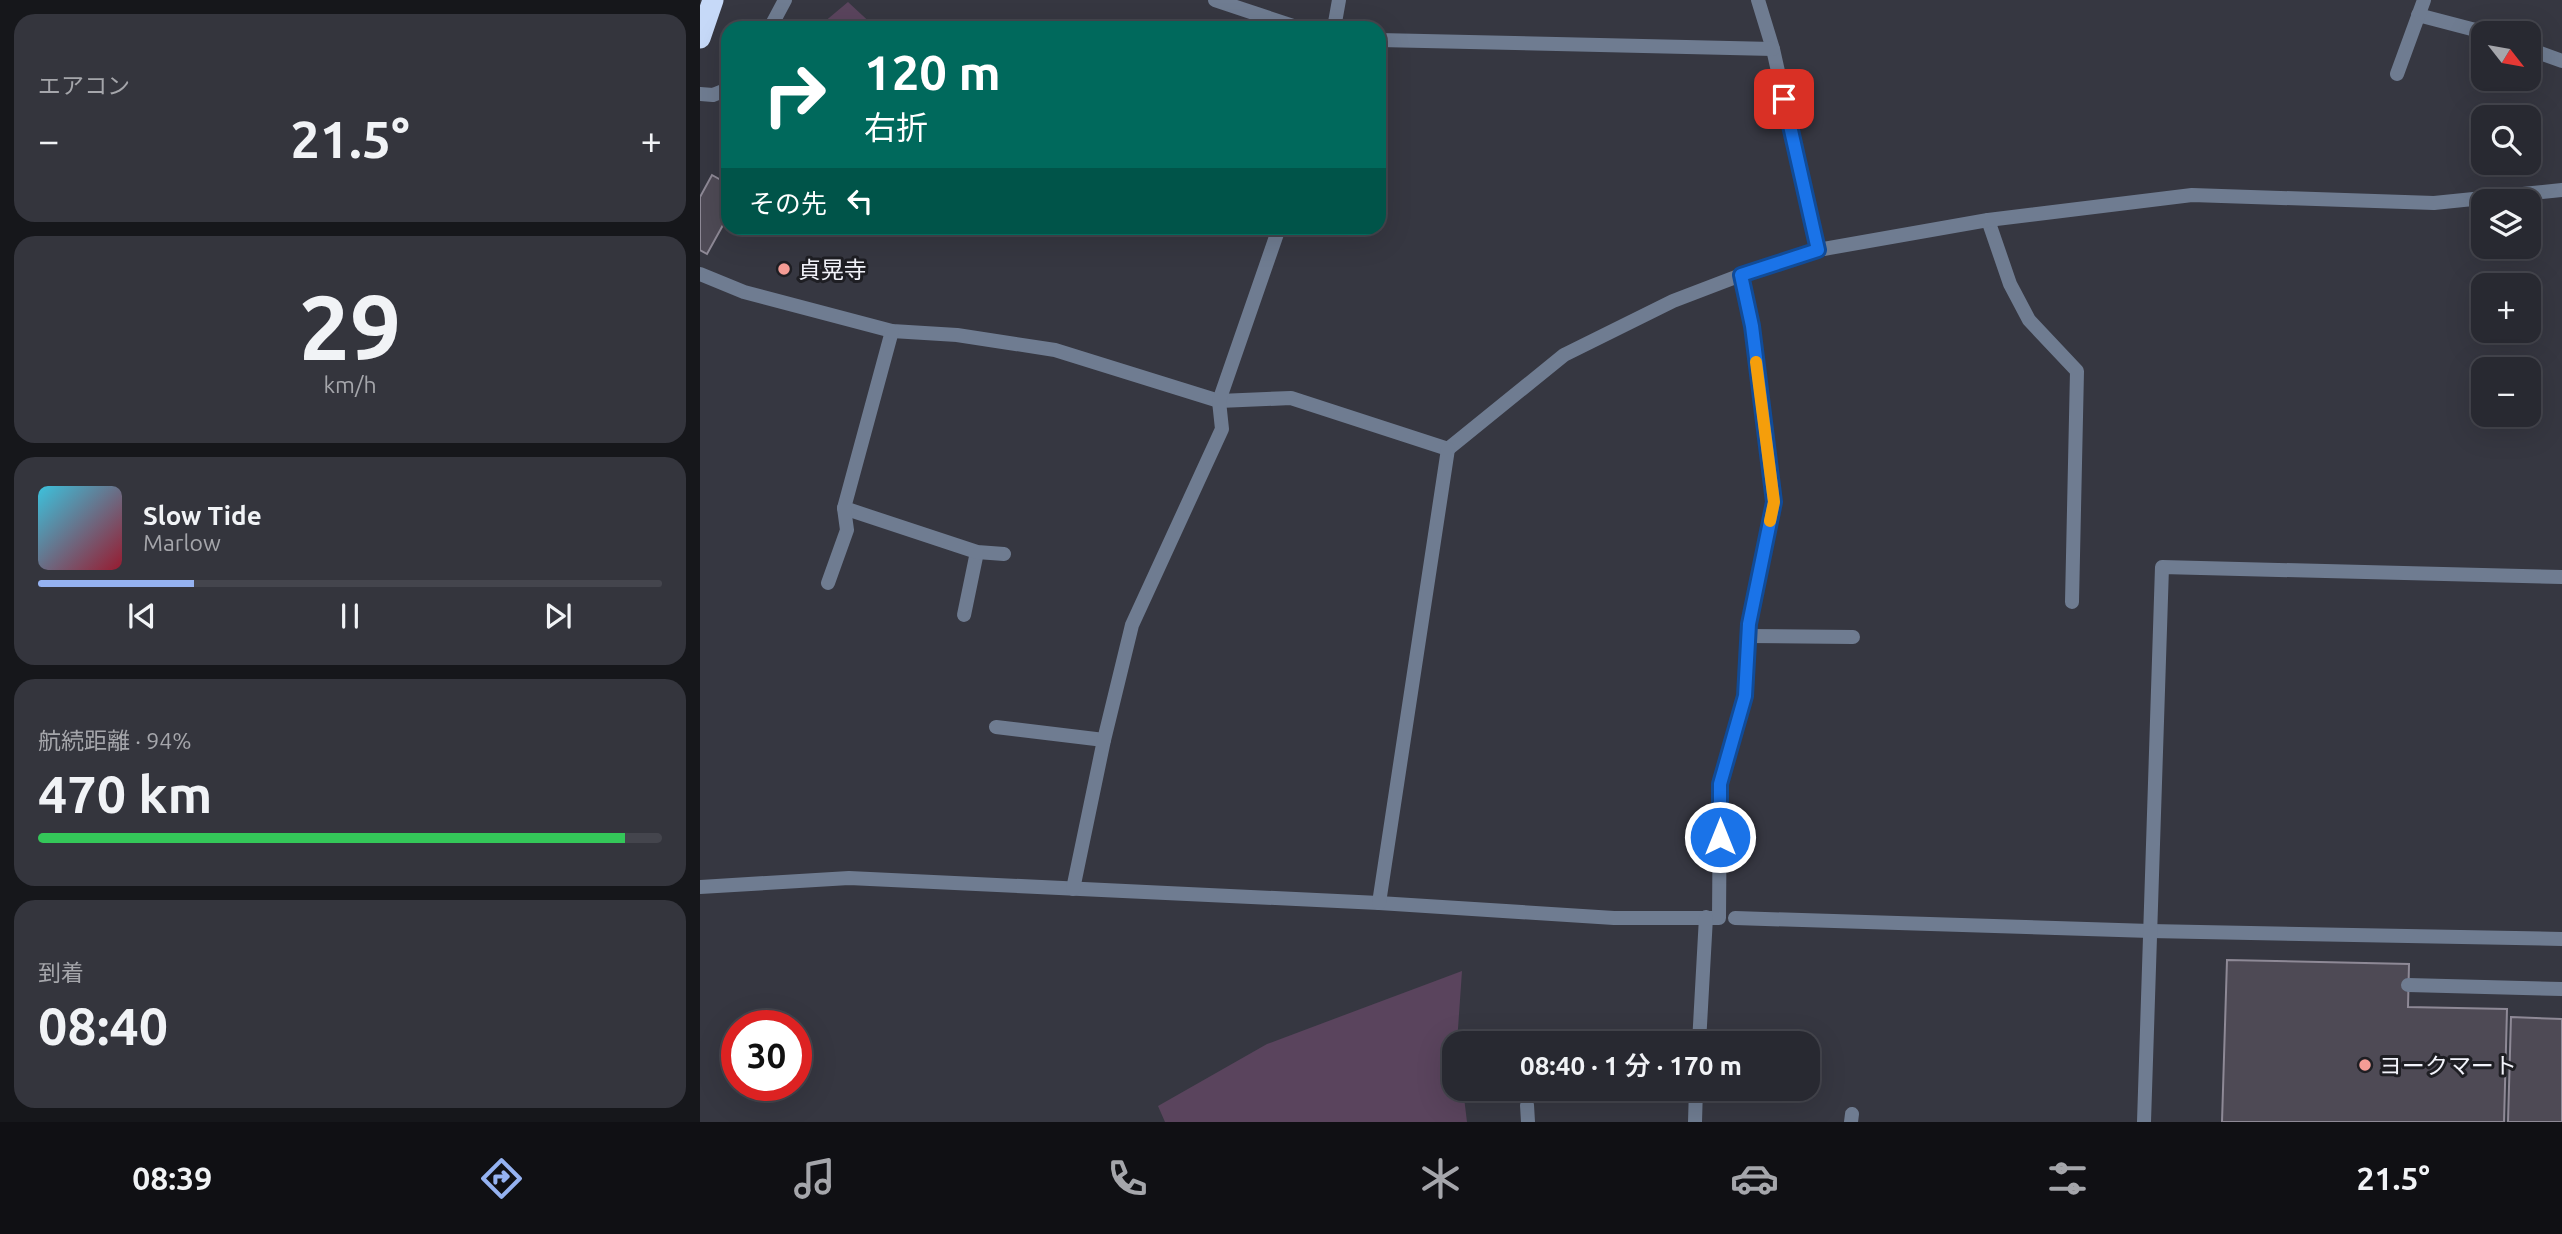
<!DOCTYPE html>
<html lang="ja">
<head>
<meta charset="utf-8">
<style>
	body { margin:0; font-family:Ubuntu,"Noto Sans JP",sans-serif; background:#34353d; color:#f1f3f6; height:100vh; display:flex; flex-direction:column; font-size:26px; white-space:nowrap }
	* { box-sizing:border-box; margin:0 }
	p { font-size:23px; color:#a5a6ab }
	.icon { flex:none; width:38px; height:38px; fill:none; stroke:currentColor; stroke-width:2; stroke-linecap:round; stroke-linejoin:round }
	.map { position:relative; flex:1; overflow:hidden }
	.sheet { display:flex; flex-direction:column; gap:14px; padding:14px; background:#16171b; width:700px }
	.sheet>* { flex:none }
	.top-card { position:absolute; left:21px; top:21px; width:665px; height:214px; border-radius:21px; box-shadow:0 7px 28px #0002,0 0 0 2px #44454d; background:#00695c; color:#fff; overflow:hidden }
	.needle { width:46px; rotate:121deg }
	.tools { position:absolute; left:1771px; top:21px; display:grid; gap:14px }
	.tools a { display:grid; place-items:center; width:70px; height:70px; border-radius:14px; background:#282931; box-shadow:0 7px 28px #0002,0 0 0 2px #44454d; font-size:35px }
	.speed { position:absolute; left:21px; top:1010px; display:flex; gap:14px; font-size:35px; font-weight:700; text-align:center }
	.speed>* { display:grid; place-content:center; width:91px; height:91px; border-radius:50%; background:#282931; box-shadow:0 7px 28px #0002,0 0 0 2px #44454d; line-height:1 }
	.speed .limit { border:10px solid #d22; background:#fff; color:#111 }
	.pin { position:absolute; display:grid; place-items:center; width:60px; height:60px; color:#fff; margin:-30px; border-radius:14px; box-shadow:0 4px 10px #0006 }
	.me { position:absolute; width:77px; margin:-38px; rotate:0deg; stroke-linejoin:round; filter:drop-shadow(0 0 5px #0008) }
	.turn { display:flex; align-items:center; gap:24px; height:147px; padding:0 28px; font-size:32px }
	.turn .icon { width:91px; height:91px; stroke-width:2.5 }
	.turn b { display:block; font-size:49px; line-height:60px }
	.then { display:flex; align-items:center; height:66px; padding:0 28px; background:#0003; gap:14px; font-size:26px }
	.big { font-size:52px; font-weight:600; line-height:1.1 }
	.sheet .tile { flex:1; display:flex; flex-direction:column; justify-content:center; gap:10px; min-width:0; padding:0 24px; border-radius:21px; background:#34353d }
	.sheet .dial { align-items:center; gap:0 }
	.dial b { font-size:91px; line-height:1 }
	.song { display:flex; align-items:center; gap:21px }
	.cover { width:84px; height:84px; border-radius:10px; background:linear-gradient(135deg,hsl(190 70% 55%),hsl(350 70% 35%)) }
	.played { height:7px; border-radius:4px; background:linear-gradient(90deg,#95b2f1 25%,#44454d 25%) }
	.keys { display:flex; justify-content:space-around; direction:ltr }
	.heat { display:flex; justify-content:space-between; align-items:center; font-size:38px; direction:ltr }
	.charge { height:10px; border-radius:5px; background:linear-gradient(90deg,#34c759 94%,#44454d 0) }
	.trip { position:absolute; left:742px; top:1031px; width:378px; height:70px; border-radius:21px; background:#282931; box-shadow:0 7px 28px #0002,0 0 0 2px #44454d; font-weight:600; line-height:70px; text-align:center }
	.tabs { display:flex; height:112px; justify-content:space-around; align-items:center; background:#101014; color:#a5a6ab }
	.tabs .icon { width:49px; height:49px }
	.tabs .on { color:#95b2f1 }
	.tabs b { font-size:32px; color:#f1f3f6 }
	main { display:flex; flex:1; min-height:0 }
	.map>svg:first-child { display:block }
	.green { fill:#5a445d }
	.building { fill:#4e4a55; stroke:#8e8996; stroke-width:2 }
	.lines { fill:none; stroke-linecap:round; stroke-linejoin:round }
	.lane { stroke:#6f7c91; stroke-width:14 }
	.street { stroke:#6f7c91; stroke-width:14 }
	.highway { stroke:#c6d9f8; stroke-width:21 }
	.route-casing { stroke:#114b97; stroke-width:18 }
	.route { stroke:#1a73e8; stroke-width:12 }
	.slow { stroke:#f59e0b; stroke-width:12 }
	.poi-dot { fill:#f59c95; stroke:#1e1e23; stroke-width:2.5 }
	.labels { text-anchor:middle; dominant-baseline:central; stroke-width:6; stroke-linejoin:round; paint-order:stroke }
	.poi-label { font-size:23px; fill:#f2f3fa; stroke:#1e1e23; text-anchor:start }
</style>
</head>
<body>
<main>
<section class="sheet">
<div class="tile"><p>エアコン</p>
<div class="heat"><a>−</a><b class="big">21.5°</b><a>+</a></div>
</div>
<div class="tile dial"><b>29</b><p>km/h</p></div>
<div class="tile">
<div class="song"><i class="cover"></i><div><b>Slow Tide</b><p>Marlow</p></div></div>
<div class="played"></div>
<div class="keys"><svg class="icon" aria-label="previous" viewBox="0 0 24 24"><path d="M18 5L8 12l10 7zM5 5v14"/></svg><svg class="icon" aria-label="pause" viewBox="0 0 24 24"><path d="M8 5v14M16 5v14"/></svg><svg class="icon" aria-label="next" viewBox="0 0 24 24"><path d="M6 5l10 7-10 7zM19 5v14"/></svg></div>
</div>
<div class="tile"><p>航続距離 · 94%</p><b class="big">470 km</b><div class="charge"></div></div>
<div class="tile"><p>到着</p><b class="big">08:40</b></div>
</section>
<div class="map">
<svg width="1862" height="1122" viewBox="0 0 1862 1122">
	<rect width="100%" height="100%" fill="#363741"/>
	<!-- green -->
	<g class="green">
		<path d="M148,2L176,28H116H117Z"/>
		<path d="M762,971L757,1043H754V1088L763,1089L767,1122H465L458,1106L567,1044Z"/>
	</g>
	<!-- building -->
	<g class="building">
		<path d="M12,175L28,184V216L7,254L0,250V197Z"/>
		<path d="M1527,960L1709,964L1708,1007L1807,1009L1804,1122H1522Z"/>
		<path d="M1811,1017L1862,1019V1122H1808Z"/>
	</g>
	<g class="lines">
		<!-- lane -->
		<g class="lane">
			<path d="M1718,15L1787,33"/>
			<path d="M1829,49L1862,61"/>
			<path d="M1697,74L1724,0"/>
			<path d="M264,615L277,552"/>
			<path d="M1048,636L1153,637"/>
			<path d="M296,727L404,740"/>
			<path d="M1035,918L1450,931L1862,939"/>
			<path d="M1708,985L1862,989"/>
			<path d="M1444,1122L1462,567L1862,577"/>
		</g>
		<!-- street -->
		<g class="street">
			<path d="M515,0L599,28"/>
			<path d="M1058,0L1073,49L1118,250"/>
			<path d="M70,28L85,0"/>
			<path d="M634,28L639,0"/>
			<path d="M679,40L1073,49"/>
			<path d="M0,94L13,95L28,89"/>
			<path d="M1288,220L1310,284L1329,320L1377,371L1372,602"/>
			<path d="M0,274L44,292L192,331L257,335L355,350L519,401L591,398L748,449L864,355L973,301L1041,275L1118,250L1288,220L1492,195L1734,203L1862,190"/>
			<path d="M144,508L277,552L304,554"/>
			<path d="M128,583L147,530L144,508L192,331"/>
			<path d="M0,887L149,878L679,903L914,918H1019L1020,784L1045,696L1049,624L1074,502L1052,326L1041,275"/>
			<path d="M373,889L404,740L432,625L522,429L519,401L579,228"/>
			<path d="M679,903L748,449"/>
			<path d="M999,1043L1006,917"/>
			<path d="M827,1105L828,1122"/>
			<path d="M995,1122L996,1088"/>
			<path d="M1151,1122L1152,1114"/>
		</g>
		<!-- highway -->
		<path class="highway" d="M0,38L13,0"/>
	</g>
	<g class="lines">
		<!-- route casing -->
		<g class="route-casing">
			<path id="route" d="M1020,837V784L1045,696L1049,624L1074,502L1052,326L1041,275L1118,250L1084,99"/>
		</g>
		<!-- route -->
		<use href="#route" class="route"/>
		<!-- slow -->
		<path class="slow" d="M1056,362L1074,502L1070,521"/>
	</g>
	<!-- markers -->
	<g class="poi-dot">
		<circle cx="84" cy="269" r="7"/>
		<circle cx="1665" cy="1065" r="7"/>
	</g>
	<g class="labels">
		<!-- poi labels -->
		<g class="poi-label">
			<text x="98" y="269">貞晃寺</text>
			<text x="1679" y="1065">ヨークマート</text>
		</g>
	</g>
</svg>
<div class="tools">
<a><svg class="needle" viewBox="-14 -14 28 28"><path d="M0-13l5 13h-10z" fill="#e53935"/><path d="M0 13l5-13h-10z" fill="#a5a6ab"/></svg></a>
<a><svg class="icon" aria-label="search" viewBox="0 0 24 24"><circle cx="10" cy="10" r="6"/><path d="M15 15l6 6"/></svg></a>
<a><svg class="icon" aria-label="layers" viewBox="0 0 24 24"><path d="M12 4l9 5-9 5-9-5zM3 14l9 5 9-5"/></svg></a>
<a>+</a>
<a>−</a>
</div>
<div class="speed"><div class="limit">30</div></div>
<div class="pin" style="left:1084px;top:99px;background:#d93025"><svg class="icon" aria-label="arrive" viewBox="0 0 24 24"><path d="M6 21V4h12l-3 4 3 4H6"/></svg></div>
<svg class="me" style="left:1020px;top:837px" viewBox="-20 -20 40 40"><circle r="17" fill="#1a73e8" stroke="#fff" stroke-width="3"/><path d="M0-11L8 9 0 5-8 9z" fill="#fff"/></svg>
<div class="trip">08:40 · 1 分 · 170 m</div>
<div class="top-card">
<div class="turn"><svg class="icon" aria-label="right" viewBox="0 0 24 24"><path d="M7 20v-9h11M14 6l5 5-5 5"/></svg><div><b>120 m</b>右折</div></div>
<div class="then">その先<svg class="icon" aria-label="left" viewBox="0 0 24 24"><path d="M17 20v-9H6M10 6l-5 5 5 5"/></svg></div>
</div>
</div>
</main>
<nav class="tabs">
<b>08:39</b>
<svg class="icon on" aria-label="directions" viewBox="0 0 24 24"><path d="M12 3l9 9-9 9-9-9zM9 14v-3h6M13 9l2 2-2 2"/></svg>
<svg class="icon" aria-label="music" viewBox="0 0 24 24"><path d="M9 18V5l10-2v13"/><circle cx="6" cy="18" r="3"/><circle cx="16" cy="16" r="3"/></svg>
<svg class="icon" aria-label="phone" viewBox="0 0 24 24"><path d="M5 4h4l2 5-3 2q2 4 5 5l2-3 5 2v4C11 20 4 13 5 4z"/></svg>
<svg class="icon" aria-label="climate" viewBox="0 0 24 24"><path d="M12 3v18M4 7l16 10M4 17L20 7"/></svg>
<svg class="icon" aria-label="car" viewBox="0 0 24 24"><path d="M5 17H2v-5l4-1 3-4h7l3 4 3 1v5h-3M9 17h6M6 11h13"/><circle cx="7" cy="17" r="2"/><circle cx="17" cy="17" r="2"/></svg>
<svg class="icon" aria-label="filters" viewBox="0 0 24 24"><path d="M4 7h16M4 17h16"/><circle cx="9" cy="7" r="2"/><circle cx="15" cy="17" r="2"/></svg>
<b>21.5°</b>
</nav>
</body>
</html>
